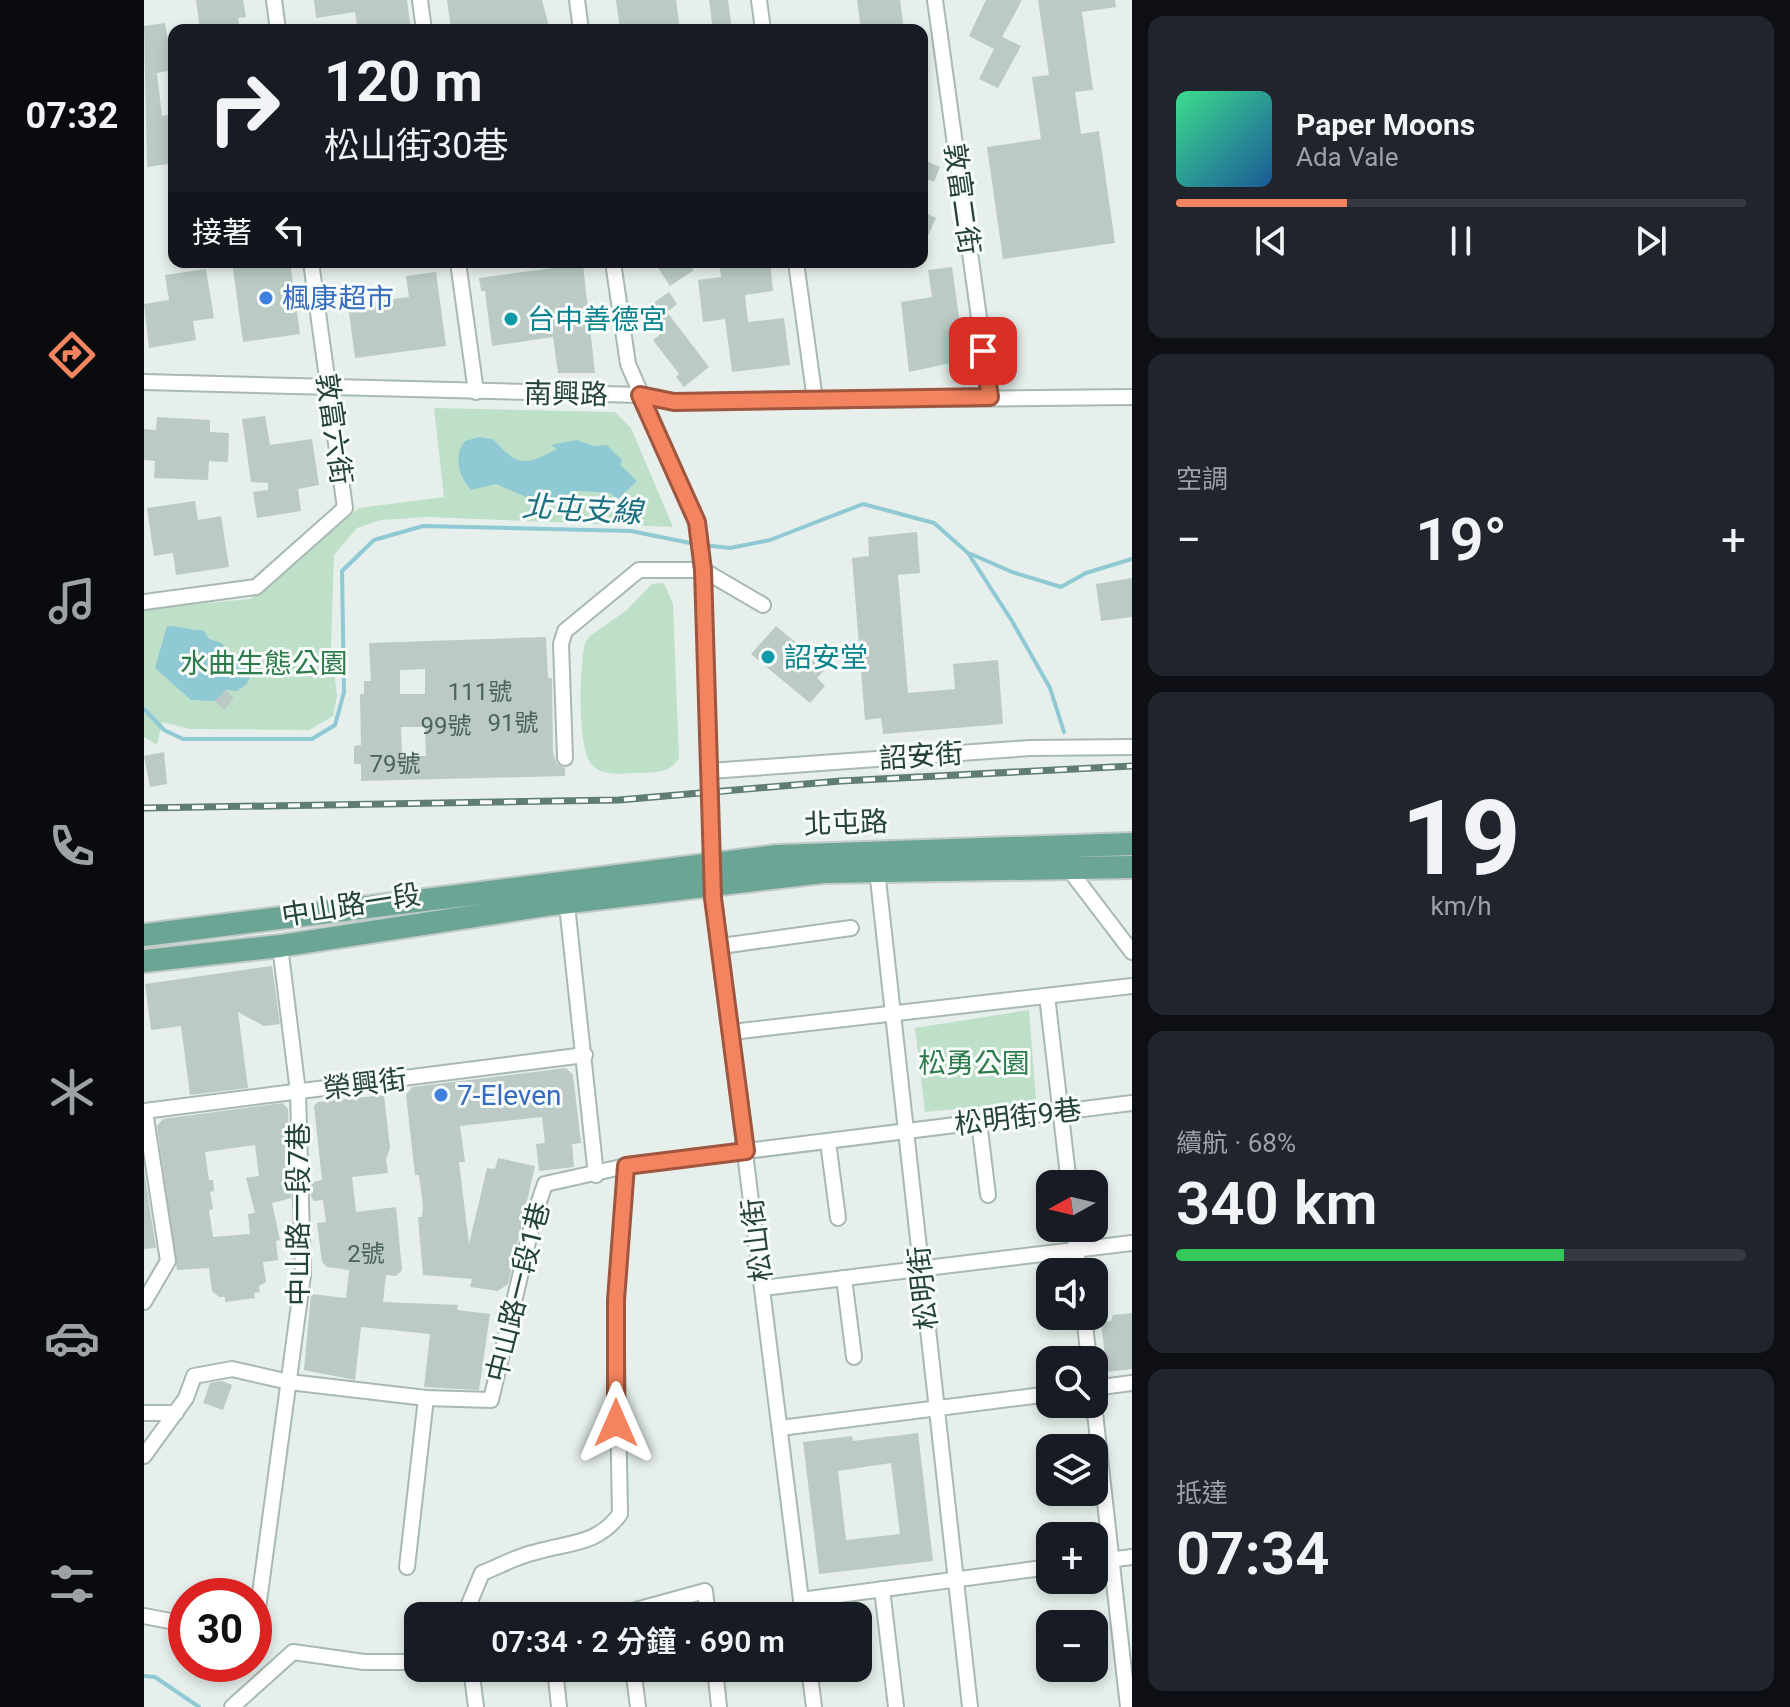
<!DOCTYPE html>
<html lang="zh-TW">
<head>
<meta charset="utf-8">
<style>
	body { margin:0; font-family:Roboto,"Noto Sans TC",sans-serif; background:#20242c; color:#f1f3f6; height:100vh; display:flex; flex-direction:column; font-size:30px; white-space:nowrap }
	* { box-sizing:border-box; margin:0 }
	p { font-size:26px; color:#9ea1a6 }
	.icon { flex:none; width:44px; height:44px; fill:none; stroke:currentColor; stroke-width:2; stroke-linecap:round; stroke-linejoin:round }
	.map { position:relative; flex:1; overflow:hidden }
	.panel { display:flex; flex-direction:column; gap:16px; padding:16px; background:#0d0f14; width:658px }
	.panel>* { flex:none }
	.hud { position:absolute; left:24px; top:24px; width:760px; height:244px; border-radius:16px; box-shadow:0 4px 12px #0003; background:#171b24; color:#f1f3f6; overflow:hidden }
	.needle { width:52px; rotate:262deg }
	.fabs { position:absolute; left:892px; top:1170px; display:grid; gap:16px }
	.fabs a { display:grid; place-items:center; width:72px; height:72px; border-radius:16px; background:#171b24; box-shadow:0 4px 12px #0003; font-size:40px }
	.speed { position:absolute; left:24px; top:1578px; display:flex; gap:16px; font-size:40px; font-weight:700; text-align:center }
	.speed>* { display:grid; place-content:center; width:104px; height:104px; border-radius:50%; background:#171b24; box-shadow:0 4px 12px #0003; line-height:1 }
	.speed .limit { border:12px solid #d22; background:#fff; color:#111 }
	.pin { position:absolute; display:grid; place-items:center; width:68px; height:68px; color:#fff; margin:-34px; border-radius:16px; box-shadow:0 4px 12px #0006 }
	.me { position:absolute; width:88px; margin:-44px; rotate:0deg; stroke-linejoin:round; filter:drop-shadow(0 0 6px #0008) }
	.turn { display:flex; align-items:center; gap:28px; height:168px; padding:0 24px; font-size:36px }
	.turn .icon { width:104px; height:104px; stroke-width:2.5 }
	.turn b { display:block; font-size:56px; line-height:68px }
	.then { display:flex; align-items:center; height:76px; padding:0 24px; background:#0003; gap:16px; font-size:30px }
	.big { font-size:60px; font-weight:600; line-height:1.1 }
	.panel .card { flex:1; display:flex; flex-direction:column; justify-content:center; gap:12px; min-width:0; padding:0 28px; border-radius:16px; background:#20242c }
	.panel .dial { align-items:center; gap:0 }
	.dial b { font-size:104px; line-height:1 }
	.song { display:flex; align-items:center; gap:24px }
	.cover { width:96px; height:96px; border-radius:12px; background:linear-gradient(135deg,hsl(150 70% 55%),hsl(210 70% 35%)) }
	.played { height:8px; border-radius:4px; background:linear-gradient(90deg,#f4845f 30%,#363941 30%) }
	.keys { display:flex; justify-content:space-around; direction:ltr }
	.heat { display:flex; justify-content:space-between; align-items:center; font-size:44px; direction:ltr }
	.charge { height:12px; border-radius:6px; background:linear-gradient(90deg,#34c759 68%,#363941 0) }
	.trip { position:absolute; left:260px; top:1602px; width:468px; height:80px; border-radius:16px; background:#171b24; box-shadow:0 4px 12px #0003; font-weight:600; line-height:80px; text-align:center }
	main { display:flex; flex:1; min-height:0 }
	.menu { display:flex; flex-direction:column; width:144px; justify-content:space-around; align-items:center; background:#090b0e; color:#9ea1a6 }
	.menu .icon { width:56px; height:56px }
	.menu .current { color:#f4845f }
	.menu b { font-size:36px; color:#f1f3f6 }
	.map>svg:first-child { display:block }
	.green { fill:#bfe0c8 }
	.water { fill:#8ec9d4 }
	.lines { fill:none; stroke-linecap:round; stroke-linejoin:round }
	.stream { stroke:#8ec9d4; stroke-width:4 }
	.building { fill:#bbcac4; fill-rule:evenodd }
	.minor-casing { stroke:#a8b8b2; stroke-width:18 }
	.primary-casing { stroke:#c2cac8; stroke-width:26 }
	.minor { stroke:#fff; stroke-width:14 }
	.primary { stroke:#6aa596; stroke-width:22 }
	.rail-casing { stroke:#5f7d75; stroke-width:7 }
	.rail { stroke:#f7fbf9; stroke-width:4; stroke-dasharray:12; stroke-linecap:butt }
	.route-casing { stroke:#9f563e; stroke-width:20 }
	.route { stroke:#f4845f; stroke-width:14 }
	.shop-dot { fill:#3f7fe0; stroke:#f7fbf9; stroke-width:3 }
	.culture-dot { fill:#0f9aa8; stroke:#f7fbf9; stroke-width:3 }
	.labels { text-anchor:middle; dominant-baseline:central; stroke-width:6; stroke-linejoin:round; paint-order:stroke }
	.number-label { font-size:24px; fill:#4a645c }
	.street-label { font-size:28px; fill:#24423a; stroke:#f7fbf9 }
	.shop-label { font-size:28px; fill:#366cbe; stroke:#f7fbf9; text-anchor:start }
	.culture-label { font-size:28px; fill:#0d838f; stroke:#f7fbf9; text-anchor:start }
	.park-label { font-size:28px; fill:#2d7a4b; stroke:#f7fbf9 }
	.water-label { font-size:30px; font-style:italic; fill:#1c6f80; stroke:#f7fbf9 }
</style>
</head>
<body>
<main>
<nav class="menu">
<b>07:32</b>
<svg class="icon current" aria-label="directions" viewBox="0 0 24 24"><path d="M12 3l9 9-9 9-9-9zM9 14v-3h6M13 9l2 2-2 2"/></svg>
<svg class="icon" aria-label="music" viewBox="0 0 24 24"><path d="M9 18V5l10-2v13"/><circle cx="6" cy="18" r="3"/><circle cx="16" cy="16" r="3"/></svg>
<svg class="icon" aria-label="phone" viewBox="0 0 24 24"><path d="M5 4h4l2 5-3 2q2 4 5 5l2-3 5 2v4C11 20 4 13 5 4z"/></svg>
<svg class="icon" aria-label="climate" viewBox="0 0 24 24"><path d="M12 3v18M4 7l16 10M4 17L20 7"/></svg>
<svg class="icon" aria-label="car" viewBox="0 0 24 24"><path d="M5 17H2v-5l4-1 3-4h7l3 4 3 1v5h-3M9 17h6M6 11h13"/><circle cx="7" cy="17" r="2"/><circle cx="17" cy="17" r="2"/></svg>
<svg class="icon" aria-label="filters" viewBox="0 0 24 24"><path d="M4 7h16M4 17h16"/><circle cx="9" cy="7" r="2"/><circle cx="15" cy="17" r="2"/></svg>
</nav>
<div class="map">
<svg width="988" height="1707" viewBox="0 0 988 1707">
	<rect width="100%" height="100%" fill="#e6efeb"/>
	<!-- green -->
	<g class="green">
		<path d="M290,408L471,412L487,428L529,527L284,517L237,520L213,528L190,555L187,646L193,696L189,716L165,730L46,729L18,722L13,745L0,737V609L106,599L215,508L300,497Z"/>
		<path d="M520,583L529,604L535,758C526,773 513,772 497,773C481,773 462,777 449,766C432,751 436,666 441,643L446,636L483,610L508,584Z"/>
		<path d="M885,1010L892,1101L781,1112L771,1028Z"/>
	</g>
	<!-- water -->
	<g class="water">
		<path d="M335,437L349,439C374,467 381,466 413,449L407,445L432,440L451,446L463,445L478,460L476,465L493,481L474,499L466,493L435,491L404,502H394L352,484L327,490C315,478 309,455 321,441Z"/>
		<path d="M23,626C37,626 47,631 59,630L65,639L78,643L84,656L106,659L109,670L103,684L93,691L82,690L71,701L47,700L11,668Z"/>
	</g>
	<g class="lines">
		<!-- stream -->
		<g class="stream">
			<path d="M559,545L586,548L626,540L719,504L790,523L824,553L868,621L906,688L920,732"/>
			<path d="M827,554L868,572L917,587L942,573L988,559"/>
			<path d="M0,709L20,730L39,739H168L191,725L200,692L198,571L230,540L279,526L487,531L551,544"/>
			<path d="M0,1676L11,1677L55,1707"/>
		</g>
	</g>
	<!-- building -->
	<g class="building">
		<path d="M52,0H99L102,17L94,18L96,30H56Z"/>
		<path d="M170,0H263L267,30H214L211,12L172,18Z"/>
		<path d="M303,0H398L406,30H307Z"/>
		<path d="M472,0H532L536,30H476Z"/>
		<path d="M565,0H584L588,30H569Z"/>
		<path d="M713,0H756L760,30H717Z"/>
		<path d="M842,0H878L858,37L877,46L854,88L835,79L850,49L825,36Z"/>
		<path d="M894,0H971L972,7L938,12L949,90L931,92L937,134L955,131L971,243L859,259L843,147L897,139L888,77L905,75Z"/>
		<path d="M21,23L29,70L13,73L18,116L30,114V163L3,167L0,26Z"/>
		<path d="M778,159L796,167L790,182L778,177Z"/>
		<path d="M778,211L792,218L778,249Z"/>
		<path d="M88,262H146L156,334L99,342Z"/>
		<path d="M510,262H544L550,270L526,286Z"/>
		<path d="M575,262H626L629,291L601,295L604,322L640,318L646,365L588,372L581,319L559,322L554,280L577,277Z"/>
		<path d="M439,264L451,373H414L409,337L348,346L341,291H337L335,278Z"/>
		<path d="M808,267L821,360L765,372L757,302L788,297L784,270Z"/>
		<path d="M62,269L70,318L49,321L52,340L5,348L0,304L25,300L21,275Z"/>
		<path d="M292,272L302,346L211,358L204,305L265,297L262,276Z"/>
		<path d="M525,292L533,304L523,312L565,367L540,387L532,377L535,374L509,340L518,333L502,308Z"/>
		<path d="M121,416L126,445L168,439L175,485L154,489L157,511L113,518L109,492L124,490V483L107,482L98,419Z"/>
		<path d="M13,417L66,420V432L85,433L84,462L65,461L64,480L10,478L11,461L0,460V429L12,430Z"/>
		<path d="M51,501L54,520L77,516L85,567L32,575L29,553L10,556L3,508Z"/>
		<path d="M773,532L776,573L754,575L764,693L811,689L809,664L854,660L859,724L739,734L737,718L721,720L708,558L725,556L724,537Z"/>
		<path d="M988,578V617L957,621L952,584Z"/>
		<path d="M632,626L682,668L673,678L681,686L666,703L607,654Z"/>
		<path d="M402,637L404,678H408L409,753L413,764L421,768V776L217,781V764H210V746L217,745L216,694H220V681H227L225,643ZM281,669V694H256V670ZM257,727H281L282,756H258Z"/>
		<path d="M82,690L90,698L80,710L71,701Z"/>
		<path d="M20,752L23,784L6,787L0,756Z"/>
		<path d="M128,966L136,1024L120,1026L94,1012L104,1088L46,1095L37,1026L7,1030L1,984Z"/>
		<path d="M422,1068L429,1075L437,1143L428,1144L430,1167L395,1171L392,1144L401,1143L398,1117L316,1126L321,1162H315L325,1244L343,1168L351,1169L354,1158L391,1166L364,1284L354,1291L326,1287L328,1279L279,1275L274,1217H278L279,1205L275,1175H271L262,1095L268,1087Z"/>
		<path d="M240,1095L246,1148L242,1159L244,1173L208,1177L212,1212L252,1207L258,1270L252,1276L242,1275L239,1302L314,1305L313,1310L346,1314L335,1390L280,1387L286,1334L217,1327L211,1380L160,1370L167,1294L202,1298L205,1270L183,1267L178,1262L173,1223L182,1222L179,1200L170,1201L167,1196L166,1183L178,1180L170,1106L174,1102Z"/>
		<path d="M139,1103L144,1109L147,1198L128,1203L136,1240L132,1241L134,1260L119,1262L122,1282L115,1286L116,1292L110,1293L111,1298L81,1302V1297H75L68,1291L65,1268L33,1270L13,1126L19,1119ZM111,1145L115,1176L102,1178L111,1213L104,1214L106,1234L69,1237L65,1210L69,1209L66,1192L70,1191L69,1180H65L61,1152Z"/>
		<path d="M0,1170L12,1248L0,1249Z"/>
		<path d="M988,1313V1369L963,1372L957,1322L967,1321L969,1315Z"/>
		<path d="M78,1381L88,1385L79,1410L59,1403L66,1383Z"/>
		<path d="M774,1433L789,1561L675,1574L659,1442L708,1436L709,1441ZM747,1463L756,1534L702,1540L694,1471Z"/>
	</g>
	<g class="lines">
		<!-- minor casing -->
		<g class="minor-casing">
			<g id="minor">
				<path d="M130,0L134,30"/>
				<path d="M276,0L280,30"/>
				<path d="M433,0L437,30"/>
				<path d="M615,0L619,30"/>
				<path d="M791,0L846,397"/>
				<path d="M314,262L332,392"/>
				<path d="M469,262L484,364L553,522L559,570L569,898L659,1616"/>
				<path d="M652,262L671,400"/>
				<path d="M0,382L496,395L530,402L988,397"/>
				<path d="M559,570L619,605"/>
				<path d="M0,602L112,587L201,508L167,262"/>
				<path d="M421,758L417,644L421,631L495,570H559"/>
				<path d="M566,771L886,748L988,747"/>
				<path d="M924,868L988,952"/>
				<path d="M733,870L826,1707"/>
				<path d="M422,896L452,1175"/>
				<path d="M577,946L707,928"/>
				<path d="M903,996L925,1184"/>
				<path d="M588,1032L988,986"/>
				<path d="M0,1111L441,1055"/>
				<path d="M835,1122L844,1195"/>
				<path d="M684,1142L694,1218"/>
				<path d="M930,1228L935,1272"/>
				<path d="M700,1278L710,1357"/>
				<path d="M619,1288L988,1243"/>
				<path d="M0,1302L24,1261L1,1111"/>
				<path d="M940,1316L945,1360"/>
				<path d="M950,1388L988,1383"/>
				<path d="M950,1404L984,1707"/>
				<path d="M0,1413H32"/>
				<path d="M636,1428L906,1394"/>
				<path d="M0,1456L42,1398L50,1376L88,1369L145,1382L282,1398L347,1400L390,1216L401,1184L482,1166L988,1103"/>
				<path d="M950,1562L988,1557"/>
				<path d="M263,1567L282,1398"/>
				<path d="M738,1589L752,1707"/>
				<path d="M657,1600L906,1567"/>
				<path d="M0,1616L42,1624"/>
				<path d="M320,1616L338,1573C356,1566 373,1556 392,1552C426,1542 453,1545 476,1514L472,1300L482,1166"/>
				<path d="M470,1616L561,1591L564,1616"/>
				<path d="M110,1638L159,1275L154,1092L136,946"/>
				<path d="M327,1668L332,1707"/>
				<path d="M411,1668L415,1707"/>
				<path d="M489,1668L494,1707"/>
				<path d="M571,1668L575,1707"/>
				<path d="M665,1668L670,1707"/>
				<path d="M88,1707L149,1652L220,1662H274"/>
			</g>
		</g>
		<!-- primary casing -->
		<g class="primary-casing">
			<g id="primary">
				<path d="M0,935L633,856L988,844"/>
				<path d="M0,961L136,946L409,904L679,872L988,867"/>
			</g>
		</g>
		<!-- minor -->
		<use href="#minor" class="minor"/>
		<!-- primary -->
		<use href="#primary" class="primary"/>
		<!-- rail casing -->
		<g class="rail-casing">
			<path id="rail" d="M0,808L475,800L697,781L988,766"/>
		</g>
		<!-- rail -->
		<use href="#rail" class="rail"/>
	</g>
	<g class="lines">
		<!-- route casing -->
		<g class="route-casing">
			<path id="route" d="M472,1423V1300L482,1166L602,1151L569,898L559,570L553,522L496,395L530,402L846,397L839,351"/>
		</g>
		<!-- route -->
		<use href="#route" class="route"/>
	</g>
	<!-- markers -->
	<g class="shop-dot">
		<circle cx="122" cy="298" r="8"/>
		<circle cx="297" cy="1095" r="8"/>
	</g>
	<g class="culture-dot">
		<circle cx="367" cy="319" r="8"/>
		<circle cx="624" cy="657" r="8"/>
	</g>
	<g class="labels">
		<!-- number labels -->
		<g class="number-label">
			<text x="336" y="692">111號</text>
			<text x="369" y="723">91號</text>
			<text x="302" y="726">99號</text>
			<text x="251" y="764">79號</text>
			<text x="222" y="1254">2號</text>
		</g>
		<!-- street labels -->
		<g class="street-label">
			<text transform="translate(818 199) rotate(82)">敦富二街</text>
			<text transform="translate(422 394) rotate(1)">南興路</text>
			<text transform="translate(190 429) rotate(82)">敦富六街</text>
			<text transform="translate(777 756) rotate(-4)">詔安街</text>
			<text transform="translate(702 823) rotate(-2)">北屯路</text>
			<text transform="translate(207 905) rotate(-9)">中山路一段</text>
			<text transform="translate(221 1084) rotate(-7)">榮興街</text>
			<text transform="translate(874 1117) rotate(-7)">松明街9巷</text>
			<text transform="translate(154 1214) rotate(-90)">中山路一段7巷</text>
			<text transform="translate(613 1240) rotate(-97)">松山街</text>
			<text transform="translate(779 1288) rotate(-96)">松明街</text>
			<text transform="translate(374 1292) rotate(-76)">中山路一段1巷</text>
		</g>
		<!-- shop labels -->
		<g class="shop-label">
			<text x="138" y="298">楓康超市</text>
			<text x="313" y="1095">7-Eleven</text>
		</g>
		<!-- culture labels -->
		<g class="culture-label">
			<text x="383" y="319">台中善德宮</text>
			<text x="640" y="657">詔安堂</text>
		</g>
		<!-- park labels -->
		<g class="park-label">
			<text x="120" y="663">水曲生態公園</text>
			<text x="830" y="1063">松勇公園</text>
		</g>
		<!-- water labels -->
		<g class="water-label">
			<text transform="translate(438 509) rotate(3)">北屯支線</text>
		</g>
	</g>
</svg>
<div class="fabs">
<a><svg class="needle" viewBox="-14 -14 28 28"><path d="M0-13l5 13h-10z" fill="#e53935"/><path d="M0 13l5-13h-10z" fill="#9ea1a6"/></svg></a>
<a><svg class="icon" aria-label="sound" viewBox="0 0 24 24"><path d="M4 9h4l5-4v14l-5-4H4zM17 9q2 3 0 6"/></svg></a>
<a><svg class="icon" aria-label="search" viewBox="0 0 24 24"><circle cx="10" cy="10" r="6"/><path d="M15 15l6 6"/></svg></a>
<a><svg class="icon" aria-label="layers" viewBox="0 0 24 24"><path d="M12 4l9 5-9 5-9-5zM3 14l9 5 9-5"/></svg></a>
<a>+</a>
<a>−</a>
</div>
<div class="speed"><div class="limit">30</div></div>
<div class="pin" style="left:839px;top:351px;background:#d93025"><svg class="icon" aria-label="arrive" viewBox="0 0 24 24"><path d="M6 21V4h12l-3 4 3 4H6"/></svg></div>
<svg class="me" style="left:472px;top:1423px" viewBox="-20 -20 40 40"><path d="M0-17L14 15 0 8-14 15z" fill="#f4845f" stroke="#fff" stroke-width="4"/></svg>
<div class="trip">07:34 · 2 分鐘 · 690 m</div>
<div class="hud">
<div class="turn"><svg class="icon" aria-label="right" viewBox="0 0 24 24"><path d="M7 20v-9h11M14 6l5 5-5 5"/></svg><div><b>120 m</b>松山街30巷</div></div>
<div class="then">接著<svg class="icon" aria-label="left" viewBox="0 0 24 24"><path d="M17 20v-9H6M10 6l-5 5 5 5"/></svg></div>
</div>
</div>
<section class="panel">
<div class="card">
<div class="song"><i class="cover"></i><div><b>Paper Moons</b><p>Ada Vale</p></div></div>
<div class="played"></div>
<div class="keys"><svg class="icon" aria-label="previous" viewBox="0 0 24 24"><path d="M18 5L8 12l10 7zM5 5v14"/></svg><svg class="icon" aria-label="pause" viewBox="0 0 24 24"><path d="M8 5v14M16 5v14"/></svg><svg class="icon" aria-label="next" viewBox="0 0 24 24"><path d="M6 5l10 7-10 7zM19 5v14"/></svg></div>
</div>
<div class="card"><p>空調</p>
<div class="heat"><a>−</a><b class="big">19°</b><a>+</a></div>
</div>
<div class="card dial"><b>19</b><p>km/h</p></div>
<div class="card"><p>續航 · 68%</p><b class="big">340 km</b><div class="charge"></div></div>
<div class="card"><p>抵達</p><b class="big">07:34</b></div>
</section>
</main>
</body>
</html>
